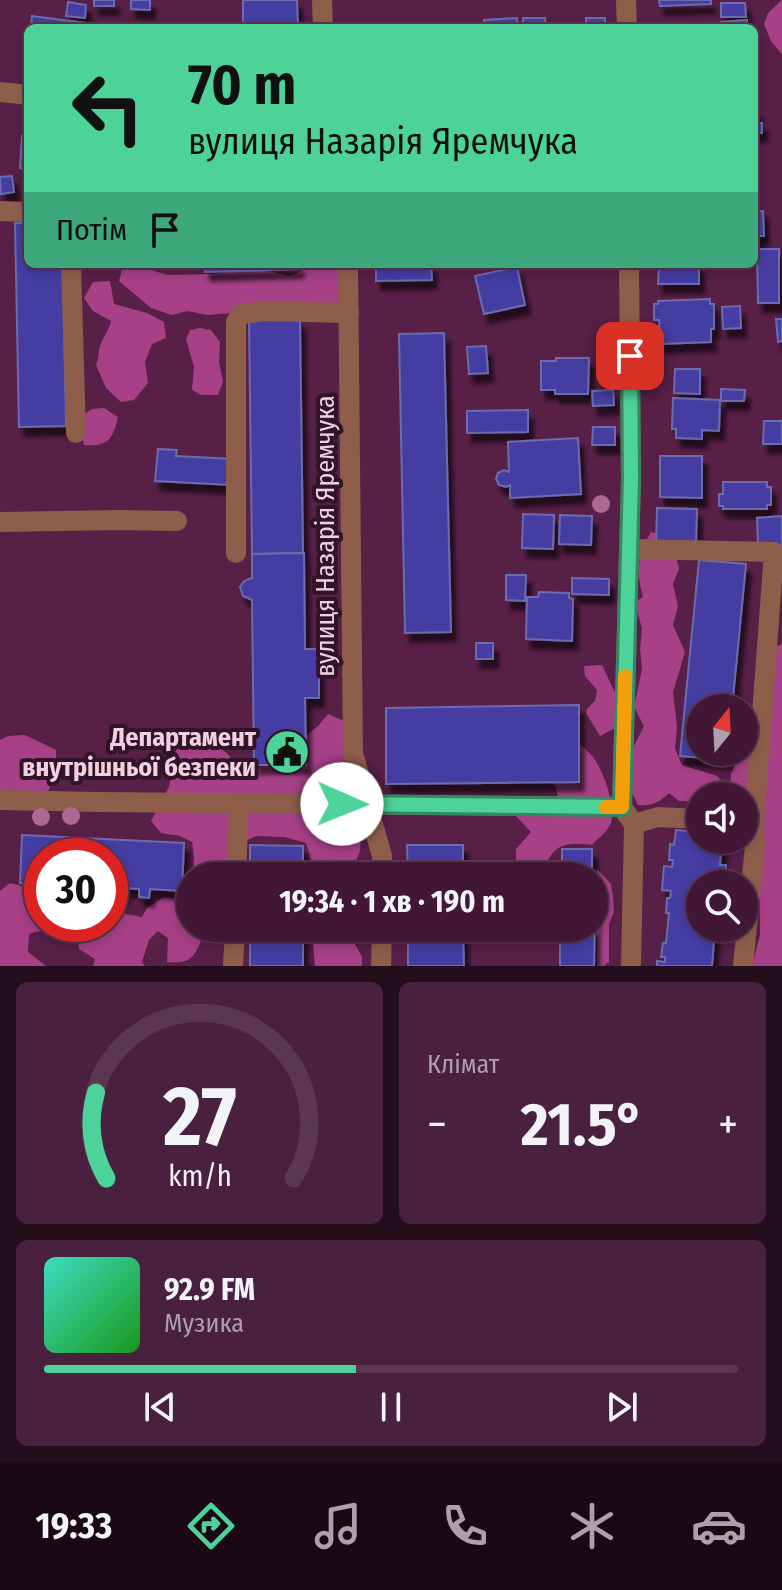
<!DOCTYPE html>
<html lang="uk">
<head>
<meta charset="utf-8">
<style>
	body { margin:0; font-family:"Fira Sans Condensed",sans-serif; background:#49203d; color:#f1f3f6; height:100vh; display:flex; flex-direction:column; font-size:30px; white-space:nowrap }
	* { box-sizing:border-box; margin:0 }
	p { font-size:26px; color:#ae9fad }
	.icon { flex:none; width:44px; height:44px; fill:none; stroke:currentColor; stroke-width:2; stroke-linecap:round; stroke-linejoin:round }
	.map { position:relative; height:966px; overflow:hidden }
	.side { display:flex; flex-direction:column; gap:16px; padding:16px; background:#240d1d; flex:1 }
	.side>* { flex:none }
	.banner { position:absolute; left:24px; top:24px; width:734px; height:244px; border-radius:12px; box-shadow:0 4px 12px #0003,0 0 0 2px #5a3650; background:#4dd39a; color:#111; overflow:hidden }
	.needle { width:52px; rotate:18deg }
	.controls { position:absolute; left:686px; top:694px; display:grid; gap:16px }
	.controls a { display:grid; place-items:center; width:72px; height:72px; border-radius:50%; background:#421735; box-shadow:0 4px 12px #0003,0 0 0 2px #5a3650; font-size:40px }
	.speed { position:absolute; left:24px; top:838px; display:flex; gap:16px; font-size:40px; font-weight:700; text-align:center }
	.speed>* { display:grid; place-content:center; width:104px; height:104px; border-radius:50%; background:#421735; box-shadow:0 4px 12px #0003,0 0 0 2px #5a3650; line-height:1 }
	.speed .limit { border:12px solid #d22; background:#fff; color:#111 }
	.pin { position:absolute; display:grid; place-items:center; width:68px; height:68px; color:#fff; margin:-34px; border-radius:16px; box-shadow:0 4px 12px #0006 }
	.me { position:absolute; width:88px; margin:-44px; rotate:91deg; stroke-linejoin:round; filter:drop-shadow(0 0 6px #0008) }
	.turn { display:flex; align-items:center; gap:28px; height:168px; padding:0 32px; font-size:36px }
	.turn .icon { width:104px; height:104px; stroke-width:2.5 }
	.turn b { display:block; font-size:56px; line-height:68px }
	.then { display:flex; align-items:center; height:76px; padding:0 32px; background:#0003; gap:16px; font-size:30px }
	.big { font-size:60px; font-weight:700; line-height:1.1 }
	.side .widget { flex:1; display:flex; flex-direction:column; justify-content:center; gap:12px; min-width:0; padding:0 28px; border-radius:12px; background:#49203d }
	.side .dial { align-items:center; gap:0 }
	.dial svg { height:208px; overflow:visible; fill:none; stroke:#5a3650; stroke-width:7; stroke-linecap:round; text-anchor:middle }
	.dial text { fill:#f1f3f6; stroke:none }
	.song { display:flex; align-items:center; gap:24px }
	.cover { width:96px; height:96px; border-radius:12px; background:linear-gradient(135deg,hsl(170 70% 55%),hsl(120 70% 35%)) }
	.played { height:8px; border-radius:4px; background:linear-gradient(90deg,#4dd39a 45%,#5a3650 45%) }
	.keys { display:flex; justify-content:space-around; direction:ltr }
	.heat { display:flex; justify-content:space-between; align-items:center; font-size:44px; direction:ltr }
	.side .tiles { flex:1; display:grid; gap:16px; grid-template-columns:1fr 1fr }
	.widget:last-child { grid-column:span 2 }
	.trip { position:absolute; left:176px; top:862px; width:432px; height:80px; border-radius:40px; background:#421735; box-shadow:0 4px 12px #0003,0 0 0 2px #5a3650; font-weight:700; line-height:80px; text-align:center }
	.tabs { display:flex; height:128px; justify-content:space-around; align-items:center; background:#1a0915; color:#ae9fad }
	.tabs .icon { width:56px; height:56px }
	.tabs .current { color:#4dd39a }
	.tabs b { font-size:36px; color:#f1f3f6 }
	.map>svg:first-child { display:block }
	.forest { fill:#a74087 }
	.building { fill:#453ca2; stroke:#6b6cad; stroke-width:2; filter:url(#shadow) }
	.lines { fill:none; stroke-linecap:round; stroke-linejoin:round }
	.minor { stroke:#8f5e4b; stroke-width:20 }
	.tree { fill:#ad6895 }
	.route-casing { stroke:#328964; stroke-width:20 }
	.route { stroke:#4dd39a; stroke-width:14 }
	.slow { stroke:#f59e0b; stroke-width:14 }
	.labels { text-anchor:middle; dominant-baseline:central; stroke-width:8; stroke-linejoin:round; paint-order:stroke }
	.street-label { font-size:26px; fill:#f2cee3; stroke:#2f1526 }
	.poi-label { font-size:26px; font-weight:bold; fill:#f2cee3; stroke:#2f1526; text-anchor:end }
</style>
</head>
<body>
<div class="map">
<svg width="782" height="966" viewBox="0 0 782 966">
	<defs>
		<filter id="shadow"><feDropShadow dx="5" dy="9" stdDeviation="2" flood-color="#0009"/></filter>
	</defs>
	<rect width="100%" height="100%" fill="#581f47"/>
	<!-- forest -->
	<g class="forest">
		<path d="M782,0V54L771,41L764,24L768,13Z"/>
		<path d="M303,264H337L347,303L208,315L187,311L172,315L151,308L119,281L122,269H147L168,275L211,274L259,269L290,276L304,270Z"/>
		<path d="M110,281L114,304L147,313L164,322L166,338L152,344L145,362L148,383L134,400L121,402L106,388L96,365C99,359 98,352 100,346C103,337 109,331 111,321L93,311L84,298L93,282Z"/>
		<path d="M200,328L211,330L220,342L219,362L223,382L218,395H201L192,390L194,367L186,339L190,330Z"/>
		<path d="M104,408L118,417C113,439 108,447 84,445L81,432L86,413L92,409Z"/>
		<path d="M651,532L665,536L675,552L679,569L673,584L678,606L673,625L685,652L673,692L677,727L675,749L682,765L717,776L726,785L725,796H700V802L679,801L669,793C659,803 651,806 638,805L629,787V756L644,726L634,707L642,669L640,649L642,629L635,602L643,597C636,572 637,554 651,532Z"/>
		<path d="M782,644V966H752L760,935L759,836L744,824V796H730L731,774L740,752H744V740L751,714L759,703L775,647Z"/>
		<path d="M602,665L619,701L617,727L600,736L586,713L587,709L595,701L597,690L585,676L584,666Z"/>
		<path d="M328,714L344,721L346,773L353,788L350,814L361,832L360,851L352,870L362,876H313V867L306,843L284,837L256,836L231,848L225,876H193L194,857L192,842L180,836L161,833L151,821L169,787L176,750L194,741C224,749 231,748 239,780L254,777L266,757L298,742L318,726Z"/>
		<path d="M25,735L56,750V770L48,792L0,790V740L8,736Z"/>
		<path d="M574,738C580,744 587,750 593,757C603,770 618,809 610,825C607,832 597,839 592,845C561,842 552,845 542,876H491L495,868L516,863V849L531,832L516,816L526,800L558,799L556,787L551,782Z"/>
		<path d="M598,870L611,884L613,896L614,912L609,924V962L604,966H597V933L593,928L594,876H584V874Z"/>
		<path d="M10,883L42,891V924H76L73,932L67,936L48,929L29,934L28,952L46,966H0V891Z"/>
		<path d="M164,897L190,901V928H208C195,947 199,966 167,962L168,938L158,931L149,940L142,962L145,966H93L95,959L79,949L78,933L95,924H110V915L115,912L142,917L147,908Z"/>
		<path d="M312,928H365L362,933L352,939L362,957V966H315Z"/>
	</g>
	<!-- building -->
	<g class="building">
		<rect x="94" y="0" width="20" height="6"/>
		<path d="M131,0H150V10L131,9Z"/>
		<path d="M243,0H297L298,28H243Z"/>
		<path d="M659,0H711V4L660,6Z"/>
		<path d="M68,2L86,5L85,18L66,16Z"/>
		<path d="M721,3H745L746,17H721Z"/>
		<path d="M32,16L85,23V28H31Z"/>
		<path d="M517,18L518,28H485L484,20Z"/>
		<path d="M523,18H545L546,28H523Z"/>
		<rect x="586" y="18" width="19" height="10"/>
		<path d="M747,20V28H722L721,22Z"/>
		<path d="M754,110H757V123H762V133H754Z"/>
		<path d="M22,136L28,137V169L20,168Z"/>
		<path d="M12,176L14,192L1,194L0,177Z"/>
		<path d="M754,207H759L758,211H763L764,236H759V243H754Z"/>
		<path d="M15,223H28V264H63L66,426L19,427Z"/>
		<path d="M757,249H779V303H758Z"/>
		<path d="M205,264H299V269L205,272Z"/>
		<path d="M376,264H431L432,280L376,281Z"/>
		<path d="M659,264H699V284H658Z"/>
		<path d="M517,267L525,305L484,314L475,276Z"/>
		<path d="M710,299V304H714V329H711V342L660,344L659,320H654V304H658V301Z"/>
		<path d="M740,306L741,328L723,329L722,307Z"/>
		<path d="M776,319H782V341L778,342Z"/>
		<path d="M249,320H300L303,553L252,554Z"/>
		<path d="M444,333L451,632L405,633L399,334Z"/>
		<path d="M486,346L488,373L469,374L467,347Z"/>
		<path d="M556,358H589L588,394H555V390H541V361H556Z"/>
		<path d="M675,369H700V394L674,393Z"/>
		<path d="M721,389L745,390L744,401H721Z"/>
		<path d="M613,390L614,405L593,406L592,391Z"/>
		<path d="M673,398L720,400L719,431L702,430V439L676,438V429H672Z"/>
		<path d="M528,410V432L467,433V411Z"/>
		<path d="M764,421H782V444H763Z"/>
		<path d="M593,427H615V445H592Z"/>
		<path d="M578,438L581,494L510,498V485L506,487L499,485L496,479L498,473L504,470L509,472L508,442Z"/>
		<path d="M158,449L177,450L176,456L233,459L232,485L155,481Z"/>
		<path d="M660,456H702V498L660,497Z"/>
		<path d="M723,482H767V487H771V505H767V509H723V506H719V494H723Z"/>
		<path d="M657,508L697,509L696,546H656Z"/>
		<path d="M523,514L554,515L553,549L522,548Z"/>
		<path d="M560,515L592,516L591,545L559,544Z"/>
		<path d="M782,516V547H758L757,518Z"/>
		<path d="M304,553L305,649H319V698H305L306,765H254L252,600L243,596L240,587L244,581L252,578V554Z"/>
		<path d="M699,560L746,564L732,708H700V752H728V760L680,756Z"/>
		<path d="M506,575H526L525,601L506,600Z"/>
		<path d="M572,578L609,579V595L572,594Z"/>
		<path d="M539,592L569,593V598L573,599L572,641L526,639L527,597H538Z"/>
		<rect x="476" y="643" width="17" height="16"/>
		<path d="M579,705V782L386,784V708Z"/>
		<path d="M676,830L700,832V840H722L720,865H726L725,884H700V928H715L712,966H657V961L665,962V957H661L663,943H666L669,913H666L667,898H670L671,891L662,890L664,866L672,867L673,860H669L670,844L674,845Z"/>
		<path d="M22,835L184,843L182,891L150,889L149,898L139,897V889L123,888V896H112L110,856H42V884L20,883Z"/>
		<path d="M250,845L303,846V876H250Z"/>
		<path d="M407,845H463V876H408Z"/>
		<rect x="562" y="849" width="30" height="27"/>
		<path d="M595,914L594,966H560V928H594Z"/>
		<rect x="250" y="928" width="53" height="38"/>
		<path d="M408,928H463L464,966H408Z"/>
	</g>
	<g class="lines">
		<!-- minor -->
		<g class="minor">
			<path d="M322,0L323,28"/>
			<path d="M626,0L627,28"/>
			<path d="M0,92L28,95"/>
			<path d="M0,211L28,212"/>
			<path d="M71,264L76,433"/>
			<path d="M348,264L353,753L382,856V876"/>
			<path d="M0,522L119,520L177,521"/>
			<path d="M629,549L774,552L754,822L755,846L743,966"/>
			<path d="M236,553V322L241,314L264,311L349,313"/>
			<path d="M0,800L98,802L622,807L631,480L629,264"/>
			<path d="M622,807L634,824L631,966"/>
			<path d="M634,824L658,817L700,819"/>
			<path d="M236,876L239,804"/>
			<path d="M233,966L235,928"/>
			<path d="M381,966L382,928"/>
		</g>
	</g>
	<!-- trees -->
	<g class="tree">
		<circle cx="601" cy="504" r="9"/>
		<circle cx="71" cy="816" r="9"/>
		<circle cx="41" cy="817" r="9"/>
	</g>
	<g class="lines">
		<!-- route casing -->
		<g class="route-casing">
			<path id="route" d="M342,804L622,807L631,480L630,356"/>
		</g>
		<!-- route -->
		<use href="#route" class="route"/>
		<!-- slow -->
		<path class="slow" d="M606,807H622L625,676"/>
	</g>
	<!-- icons -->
	<defs>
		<g id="civic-disc" transform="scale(2.3)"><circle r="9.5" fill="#4dd39a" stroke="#2f1526"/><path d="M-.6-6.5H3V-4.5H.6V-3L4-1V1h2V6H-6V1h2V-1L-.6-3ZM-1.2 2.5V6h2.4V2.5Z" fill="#111"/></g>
	</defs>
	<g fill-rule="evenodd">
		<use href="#civic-disc" x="287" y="752"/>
	</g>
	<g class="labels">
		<!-- street labels -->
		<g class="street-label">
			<text transform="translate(325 536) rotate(-90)">вулиця Назарія Яремчука</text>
		</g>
		<!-- poi labels -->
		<g class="poi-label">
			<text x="256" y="737">Департамент<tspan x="256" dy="30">внутрішньої безпеки</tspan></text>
		</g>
	</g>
</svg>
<div class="controls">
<a><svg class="needle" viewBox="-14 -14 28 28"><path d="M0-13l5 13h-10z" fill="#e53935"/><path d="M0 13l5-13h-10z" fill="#ae9fad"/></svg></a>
<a><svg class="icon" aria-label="sound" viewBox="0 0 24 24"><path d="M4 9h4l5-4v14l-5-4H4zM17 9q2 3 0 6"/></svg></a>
<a><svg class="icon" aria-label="search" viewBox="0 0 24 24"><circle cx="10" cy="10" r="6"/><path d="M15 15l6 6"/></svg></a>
</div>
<div class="speed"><div class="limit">30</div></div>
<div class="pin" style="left:630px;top:356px;background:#d93025"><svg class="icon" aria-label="arrive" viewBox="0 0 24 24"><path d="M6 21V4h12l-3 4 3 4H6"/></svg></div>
<svg class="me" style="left:342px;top:804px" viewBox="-20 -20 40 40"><circle r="19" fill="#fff"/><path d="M0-13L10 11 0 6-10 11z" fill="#4dd39a"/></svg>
<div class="trip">19:34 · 1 хв · 190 m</div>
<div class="banner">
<div class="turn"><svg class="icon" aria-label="left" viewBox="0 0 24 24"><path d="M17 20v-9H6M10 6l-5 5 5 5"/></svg><div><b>70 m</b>вулиця Назарія Яремчука</div></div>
<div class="then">Потім<svg class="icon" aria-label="arrive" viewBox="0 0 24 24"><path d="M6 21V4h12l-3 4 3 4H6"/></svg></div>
</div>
</div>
<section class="side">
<div class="tiles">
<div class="widget dial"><svg viewBox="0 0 100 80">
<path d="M14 69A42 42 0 1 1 86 69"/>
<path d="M14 69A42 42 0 0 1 10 36" stroke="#4dd39a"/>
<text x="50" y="56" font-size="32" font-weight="700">27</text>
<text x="50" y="72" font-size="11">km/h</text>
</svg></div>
<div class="widget"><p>Клімат</p>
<div class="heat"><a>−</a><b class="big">21.5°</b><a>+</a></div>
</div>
<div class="widget">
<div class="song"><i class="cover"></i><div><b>92.9 FM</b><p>Музика</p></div></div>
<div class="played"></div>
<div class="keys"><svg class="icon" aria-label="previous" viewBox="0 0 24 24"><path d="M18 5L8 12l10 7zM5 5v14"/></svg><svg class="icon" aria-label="pause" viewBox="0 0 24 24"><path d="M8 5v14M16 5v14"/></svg><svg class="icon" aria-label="next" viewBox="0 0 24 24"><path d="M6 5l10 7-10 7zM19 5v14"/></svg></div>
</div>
</div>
</section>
<nav class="tabs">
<b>19:33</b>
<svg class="icon current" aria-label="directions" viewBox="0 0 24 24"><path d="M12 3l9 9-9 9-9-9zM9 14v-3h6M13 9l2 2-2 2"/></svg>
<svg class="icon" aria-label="music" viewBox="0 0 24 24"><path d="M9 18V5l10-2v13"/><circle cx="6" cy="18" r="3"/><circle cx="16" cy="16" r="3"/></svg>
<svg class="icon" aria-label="phone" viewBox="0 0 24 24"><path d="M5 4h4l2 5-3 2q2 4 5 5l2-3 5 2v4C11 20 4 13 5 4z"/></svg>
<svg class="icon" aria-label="climate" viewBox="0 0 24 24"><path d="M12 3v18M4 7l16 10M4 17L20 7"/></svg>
<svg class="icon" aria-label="car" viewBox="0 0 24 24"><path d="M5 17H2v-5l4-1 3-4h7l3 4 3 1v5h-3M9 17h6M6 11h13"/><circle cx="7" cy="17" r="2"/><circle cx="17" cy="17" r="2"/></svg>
</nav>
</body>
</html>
